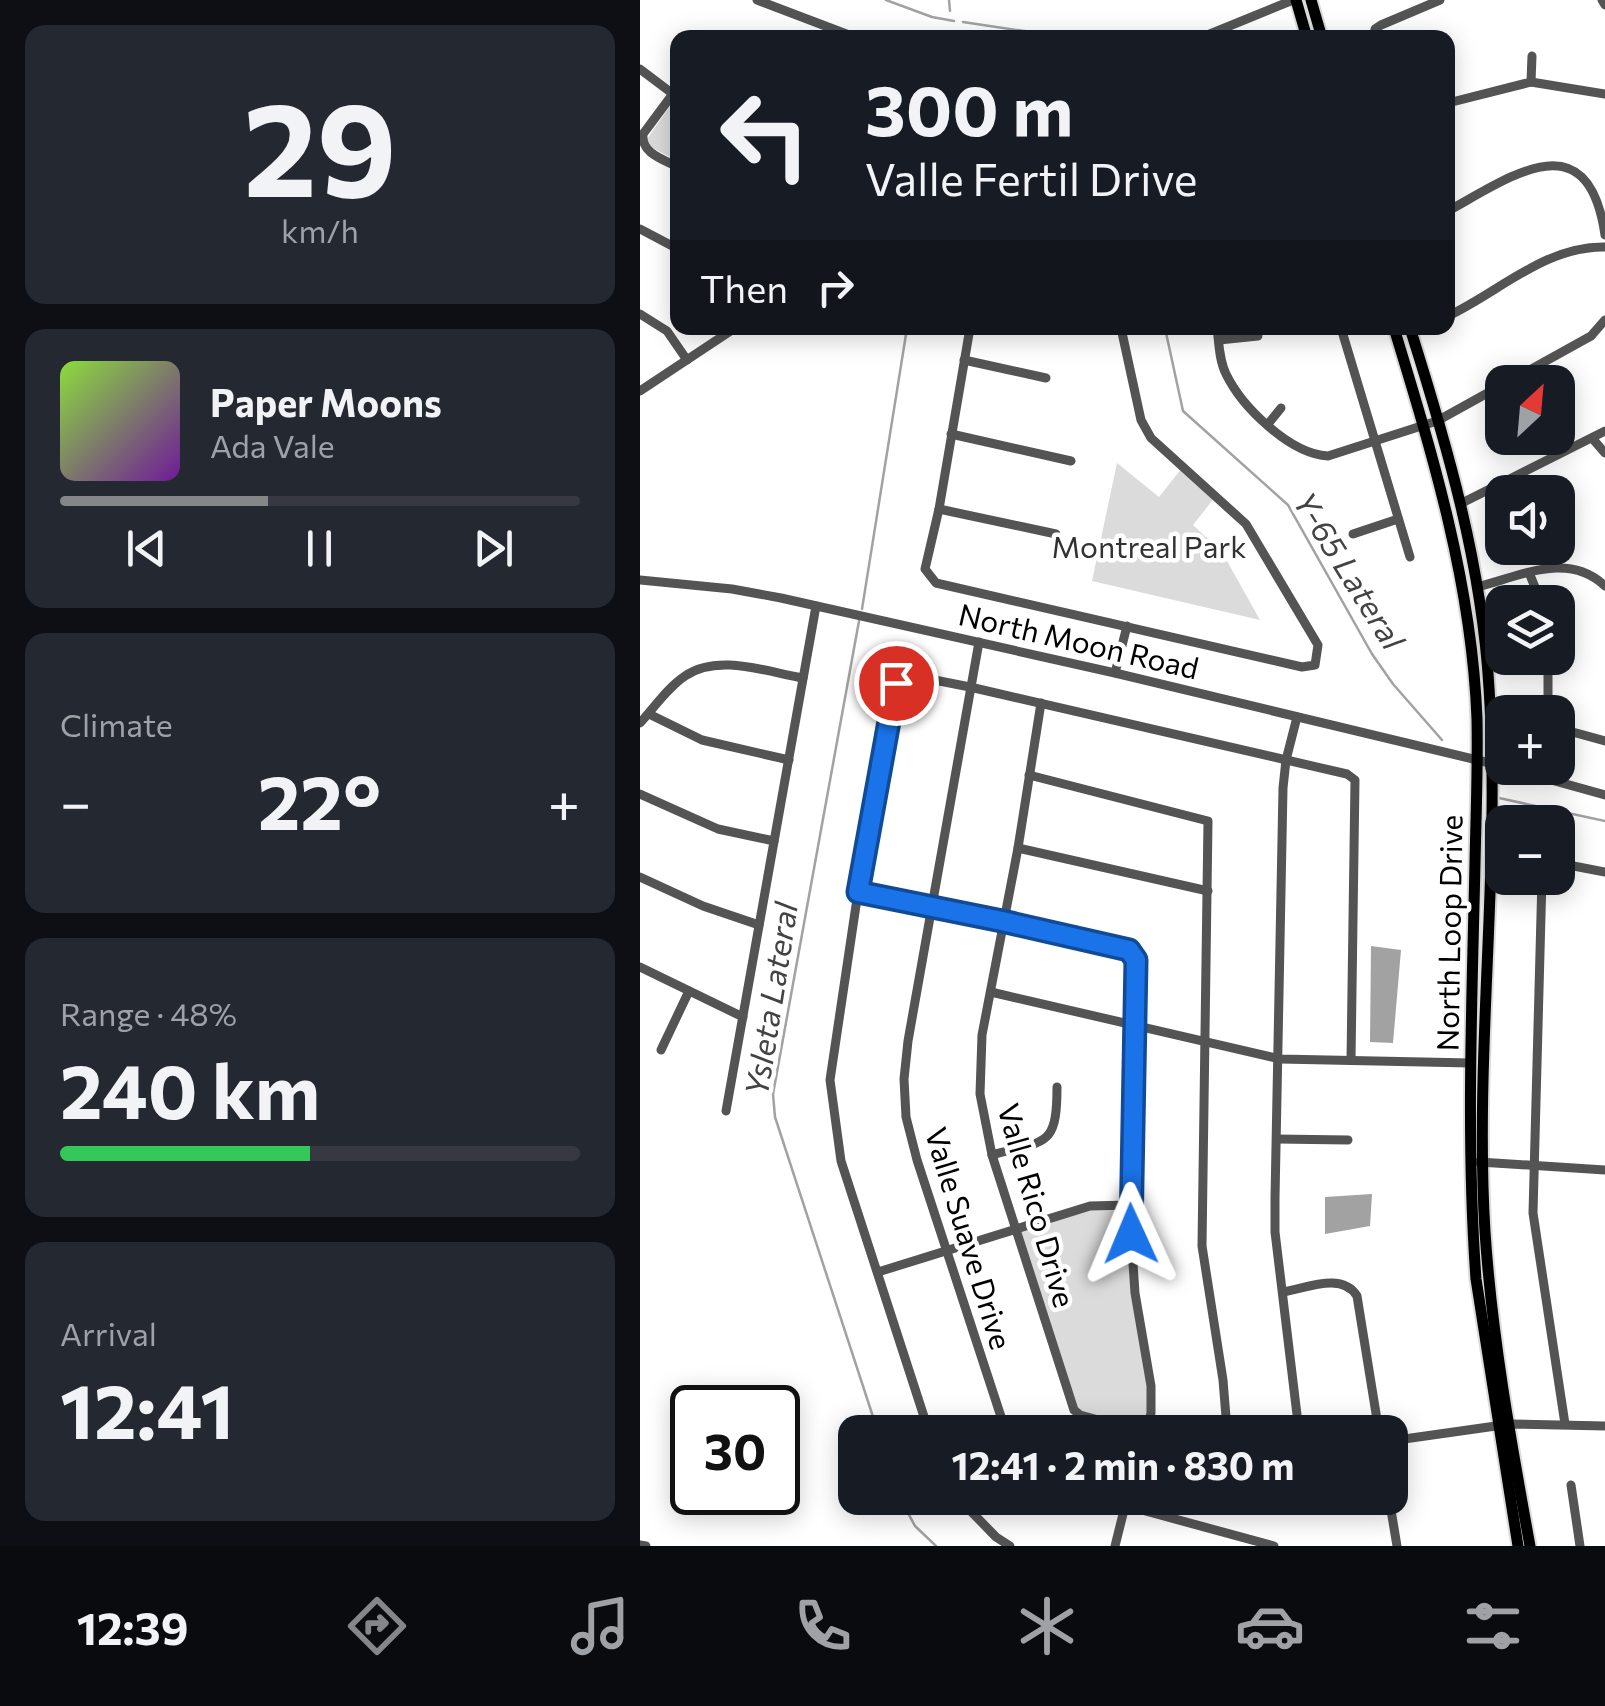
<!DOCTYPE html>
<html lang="en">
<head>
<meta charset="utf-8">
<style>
	body { margin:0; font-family:Commissioner,sans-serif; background:#242831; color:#f1f3f6; height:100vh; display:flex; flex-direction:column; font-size:38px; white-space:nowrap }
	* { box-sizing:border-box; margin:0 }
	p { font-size:32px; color:#9ea1a6 }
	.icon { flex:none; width:55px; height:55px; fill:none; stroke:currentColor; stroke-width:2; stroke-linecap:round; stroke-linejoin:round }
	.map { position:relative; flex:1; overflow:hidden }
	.side { display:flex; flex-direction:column; gap:25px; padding:25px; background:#0d0f14; width:640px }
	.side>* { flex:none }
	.banner { position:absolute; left:30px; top:30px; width:785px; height:305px; border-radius:20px; box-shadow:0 5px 25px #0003; background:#171b24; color:#f1f3f6; overflow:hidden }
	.needle { width:65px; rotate:26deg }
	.buttons { position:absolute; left:845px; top:365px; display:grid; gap:20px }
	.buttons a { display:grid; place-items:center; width:90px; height:90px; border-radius:20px; background:#171b24; box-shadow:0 5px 25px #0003; font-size:50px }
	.speed { position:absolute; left:30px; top:1385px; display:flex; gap:20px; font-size:50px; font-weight:700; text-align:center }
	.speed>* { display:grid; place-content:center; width:130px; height:130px; border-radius:50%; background:#171b24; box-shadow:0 5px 25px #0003; line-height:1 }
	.speed .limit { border:5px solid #111; border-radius:15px; background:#fff; color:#111 }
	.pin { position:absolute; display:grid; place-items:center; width:85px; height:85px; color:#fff; margin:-42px; border:5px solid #fff; border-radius:50%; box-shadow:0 2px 10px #0007 }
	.me { position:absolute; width:110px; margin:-55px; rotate:359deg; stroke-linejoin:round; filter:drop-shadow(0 0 8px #0008) }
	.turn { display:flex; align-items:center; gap:35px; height:210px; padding:0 30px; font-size:45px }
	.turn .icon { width:130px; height:130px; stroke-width:2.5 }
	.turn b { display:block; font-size:70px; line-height:85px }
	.then { display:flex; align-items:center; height:95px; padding:0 30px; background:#0003; gap:20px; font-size:38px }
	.big { font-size:75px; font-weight:700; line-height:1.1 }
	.side .tile { flex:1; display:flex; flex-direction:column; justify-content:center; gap:15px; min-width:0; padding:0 35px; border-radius:20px; background:#242831 }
	.side .dial { align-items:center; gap:0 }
	.dial b { font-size:130px; line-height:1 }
	.song { display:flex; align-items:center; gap:30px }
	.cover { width:120px; height:120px; border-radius:15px; background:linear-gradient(135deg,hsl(90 70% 55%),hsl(280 70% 35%)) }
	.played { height:10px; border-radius:5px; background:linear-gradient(90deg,#858687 40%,#363941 40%) }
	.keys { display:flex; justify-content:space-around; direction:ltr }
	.heat { display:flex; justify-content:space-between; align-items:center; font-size:55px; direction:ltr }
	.charge { height:15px; border-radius:8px; background:linear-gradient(90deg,#34c759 48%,#363941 0) }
	.trip { position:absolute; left:198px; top:1415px; width:570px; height:100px; border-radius:20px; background:#171b24; box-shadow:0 5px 25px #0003; font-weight:700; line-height:100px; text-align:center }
	.menu { display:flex; height:160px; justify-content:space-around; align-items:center; background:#090b0e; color:#9ea1a6 }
	.menu .icon { width:70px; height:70px }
	.menu .on { color:#858687 }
	.menu b { font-size:45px; color:#f1f3f6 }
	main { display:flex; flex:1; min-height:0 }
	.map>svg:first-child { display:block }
	.green { fill:#dbdbdb }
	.water { fill:#a2a2a2 }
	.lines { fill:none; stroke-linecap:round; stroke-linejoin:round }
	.stream { stroke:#a2a2a2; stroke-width:2.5 }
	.major-casing { stroke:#dbdbdb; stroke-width:15 }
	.minor { stroke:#545454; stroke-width:9 }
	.major { stroke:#000; stroke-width:11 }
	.route-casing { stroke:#114b97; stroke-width:25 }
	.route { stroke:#1a73e8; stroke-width:18 }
	.labels { text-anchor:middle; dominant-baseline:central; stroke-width:9; stroke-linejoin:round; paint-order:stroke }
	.park-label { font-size:30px; fill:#323232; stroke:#fff }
	.street-label { font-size:30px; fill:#000; stroke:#fff }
	.water-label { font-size:32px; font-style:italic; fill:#434343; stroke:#fff }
</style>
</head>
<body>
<main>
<section class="side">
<div class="tile dial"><b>29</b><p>km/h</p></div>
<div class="tile">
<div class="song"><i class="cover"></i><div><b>Paper Moons</b><p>Ada Vale</p></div></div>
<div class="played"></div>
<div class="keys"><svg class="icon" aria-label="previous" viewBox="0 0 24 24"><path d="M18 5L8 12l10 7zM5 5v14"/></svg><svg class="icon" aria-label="pause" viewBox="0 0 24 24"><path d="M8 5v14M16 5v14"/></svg><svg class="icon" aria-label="next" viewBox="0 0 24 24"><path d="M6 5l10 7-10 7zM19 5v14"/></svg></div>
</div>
<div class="tile"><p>Climate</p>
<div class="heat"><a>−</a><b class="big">22°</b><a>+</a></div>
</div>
<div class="tile"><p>Range · 48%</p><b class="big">240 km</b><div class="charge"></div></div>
<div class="tile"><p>Arrival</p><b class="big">12:41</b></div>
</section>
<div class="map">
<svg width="965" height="1546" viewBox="0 0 965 1546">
	<rect width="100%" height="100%" fill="#fff"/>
	<!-- green -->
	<g class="green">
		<path d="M37,96V161L11,147L7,139Z"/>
		<path d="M477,463L519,497L542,468L575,497L553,525L582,552L620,620L452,581Z"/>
		<path d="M489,1205L495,1293L511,1386L506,1432L440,1415L376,1228L450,1206Z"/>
	</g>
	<!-- water -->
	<g class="water">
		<path d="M731,946L761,950L753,1043L730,1042Z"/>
		<path d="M732,1194L730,1226L685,1234V1197Z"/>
	</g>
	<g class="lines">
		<!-- stream -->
		<g class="stream">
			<path d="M246,0L292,17L314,21"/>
			<path d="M309,0L310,11"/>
			<path d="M323,22L431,38"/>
			<path d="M311,38L312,33"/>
			<path d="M525,328L543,411L648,505L732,654L753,684L802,740"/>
			<path d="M222,609L267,328"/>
			<path d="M219,621L133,1094L135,1117L238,1432"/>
			<path d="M859,798L965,821"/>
			<path d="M260,1498L275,1526L296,1546"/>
		</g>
		<!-- major casing -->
		<g class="major-casing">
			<g id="major">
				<path d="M656,0L667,38"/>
				<path d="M671,0L682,38"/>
				<path d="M754,328C793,456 832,584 837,719C838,767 836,815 835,863C832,1002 826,1141 836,1279L878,1546"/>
				<path d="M770,328C807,445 842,565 849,688C861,869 834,1051 845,1232C852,1337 871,1442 890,1546"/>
			</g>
		</g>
		<!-- minor -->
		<g class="minor">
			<path d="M117,0L217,38"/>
			<path d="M962,0L965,5"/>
			<path d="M560,38L653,0"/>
			<path d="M734,38L735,29L741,25L800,0"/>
			<path d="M0,69L33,94"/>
			<path d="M891,82L892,56"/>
			<path d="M38,87L3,134C1,153 22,159 38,167"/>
			<path d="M808,103L891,82L965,94"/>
			<path d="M808,211C872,176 948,119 965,235"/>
			<path d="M0,229L38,249"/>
			<path d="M0,314L27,331L47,360"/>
			<path d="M808,316C859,292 905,246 965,247"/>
			<path d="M330,328L299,509L285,569L296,583L662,667L675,665L678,645L606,524L511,438L501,420L481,328"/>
			<path d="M577,328C579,343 579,360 586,374C602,407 650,454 688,456L797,421L862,385"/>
			<path d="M701,328L770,557"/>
			<path d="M579,340L618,336"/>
			<path d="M324,360L406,378"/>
			<path d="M868,382L951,336L965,320"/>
			<path d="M0,391L95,328"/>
			<path d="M628,424L641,408"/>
			<path d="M311,434L431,461"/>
			<path d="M952,438L965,453"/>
			<path d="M822,503L965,431"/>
			<path d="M299,509L416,534"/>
			<path d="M713,534L758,519"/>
			<path d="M890,575L901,602"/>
			<path d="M0,580L92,589L141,598L475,673L862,766"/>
			<path d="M837,587C881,576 928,551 965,586"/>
			<path d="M339,642L268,1041L264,1079L266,1117L277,1160L366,1432"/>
			<path d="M908,658V712"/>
			<path d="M475,673L487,626"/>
			<path d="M401,703L378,848L342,1035L340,1094L352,1155L434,1410L440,1415L503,1432"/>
			<path d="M9,714L62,740L149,760"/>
			<path d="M0,723C14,708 27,688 45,676C78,653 127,672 163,678"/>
			<path d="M918,728L965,741"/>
			<path d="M868,768L965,795"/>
			<path d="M389,775L568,821L562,1246L583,1380L586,1417L582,1432"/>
			<path d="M0,794L78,829L134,841"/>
			<path d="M378,848L568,891"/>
			<path d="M918,863L965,872"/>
			<path d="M0,877L63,906L119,925"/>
			<path d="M902,878L893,1213L925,1424"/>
			<path d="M218,892L489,951L496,960L489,1205L495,1293L511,1386V1413L506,1432"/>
			<path d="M0,967L103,1017"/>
			<path d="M351,992L640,1059L831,1063"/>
			<path d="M21,1050L49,991"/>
			<path d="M86,1111L176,606"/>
			<path d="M637,1139L708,1140"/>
			<path d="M352,1155C405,1140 417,1149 417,1087"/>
			<path d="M839,1162L965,1170"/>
			<path d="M238,1272L450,1206L489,1205"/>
			<path d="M643,1292C667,1288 702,1272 717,1296L739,1432"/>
			<path d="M289,1432L201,1161L190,1080L218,892L259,677L264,674L330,687L707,774L715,780L711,1060"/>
			<path d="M656,1432L658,1423L635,1232V1198L643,788L646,760L657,717"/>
			<path d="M750,1441L870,1424L965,1426"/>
			<path d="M931,1485L940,1546"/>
			<path d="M318,1498L356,1537L370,1546"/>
			<path d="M458,1498L634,1546"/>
			<path d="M749,1498L757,1546"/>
			<path d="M0,1545L6,1546"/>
			<path d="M475,1546L487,1498"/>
		</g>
		<!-- major -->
		<use href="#major" class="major"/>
	</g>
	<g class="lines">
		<!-- route casing -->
		<g class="route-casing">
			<path id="route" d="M256,683L218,892L362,921L489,950L496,960L491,1234"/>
		</g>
		<!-- route -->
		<use href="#route" class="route"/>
	</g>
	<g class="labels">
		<!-- park labels -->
		<g class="park-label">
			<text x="509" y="545">Montreal Park</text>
		</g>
		<!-- street labels -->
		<g class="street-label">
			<text transform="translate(439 640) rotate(13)">North Moon Road</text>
			<text transform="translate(808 933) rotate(-89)">North Loop Drive</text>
			<text transform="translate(398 1205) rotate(74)">Valle Rico Drive</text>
			<text transform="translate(330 1238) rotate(73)">Valle Suave Drive</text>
		</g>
		<!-- water labels -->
		<g class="water-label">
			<text transform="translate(710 570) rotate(58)">Y-65 Lateral</text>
			<text transform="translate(130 999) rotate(-81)">Ysleta Lateral</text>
		</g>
	</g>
</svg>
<div class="buttons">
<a><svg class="needle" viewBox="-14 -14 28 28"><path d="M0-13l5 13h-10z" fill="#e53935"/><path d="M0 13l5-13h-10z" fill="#9ea1a6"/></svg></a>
<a><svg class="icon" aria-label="sound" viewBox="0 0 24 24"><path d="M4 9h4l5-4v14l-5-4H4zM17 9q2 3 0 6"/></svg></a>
<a><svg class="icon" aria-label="layers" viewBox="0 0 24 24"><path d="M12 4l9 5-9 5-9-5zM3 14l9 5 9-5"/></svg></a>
<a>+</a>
<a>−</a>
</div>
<div class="speed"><div class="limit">30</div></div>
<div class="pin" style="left:256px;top:683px;background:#d93025"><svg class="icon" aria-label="arrive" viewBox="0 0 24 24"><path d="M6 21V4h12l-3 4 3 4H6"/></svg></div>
<svg class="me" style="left:491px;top:1234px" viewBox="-20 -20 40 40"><path d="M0-17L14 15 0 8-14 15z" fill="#1a73e8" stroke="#fff" stroke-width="4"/></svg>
<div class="trip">12:41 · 2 min · 830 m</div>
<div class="banner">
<div class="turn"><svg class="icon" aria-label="left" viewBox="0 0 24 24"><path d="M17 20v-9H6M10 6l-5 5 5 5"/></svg><div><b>300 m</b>Valle Fertil Drive</div></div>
<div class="then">Then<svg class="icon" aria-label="right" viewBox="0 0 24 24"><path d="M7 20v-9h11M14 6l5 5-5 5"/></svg></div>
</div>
</div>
</main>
<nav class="menu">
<b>12:39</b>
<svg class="icon on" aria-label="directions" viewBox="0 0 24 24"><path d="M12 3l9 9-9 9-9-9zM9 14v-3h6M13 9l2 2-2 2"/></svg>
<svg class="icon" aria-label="music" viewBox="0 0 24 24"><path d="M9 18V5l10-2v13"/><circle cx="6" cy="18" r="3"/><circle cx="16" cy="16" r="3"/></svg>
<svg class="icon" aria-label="phone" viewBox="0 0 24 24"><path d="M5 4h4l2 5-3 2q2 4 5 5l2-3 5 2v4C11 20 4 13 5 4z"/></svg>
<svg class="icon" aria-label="climate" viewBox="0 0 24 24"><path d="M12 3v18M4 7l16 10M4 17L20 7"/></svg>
<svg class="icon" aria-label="car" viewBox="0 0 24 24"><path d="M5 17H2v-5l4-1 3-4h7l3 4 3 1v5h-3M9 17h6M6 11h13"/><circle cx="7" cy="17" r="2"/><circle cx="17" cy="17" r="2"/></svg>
<svg class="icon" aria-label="filters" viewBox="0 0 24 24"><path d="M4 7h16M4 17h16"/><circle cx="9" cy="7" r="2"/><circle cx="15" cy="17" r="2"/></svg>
</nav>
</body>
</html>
